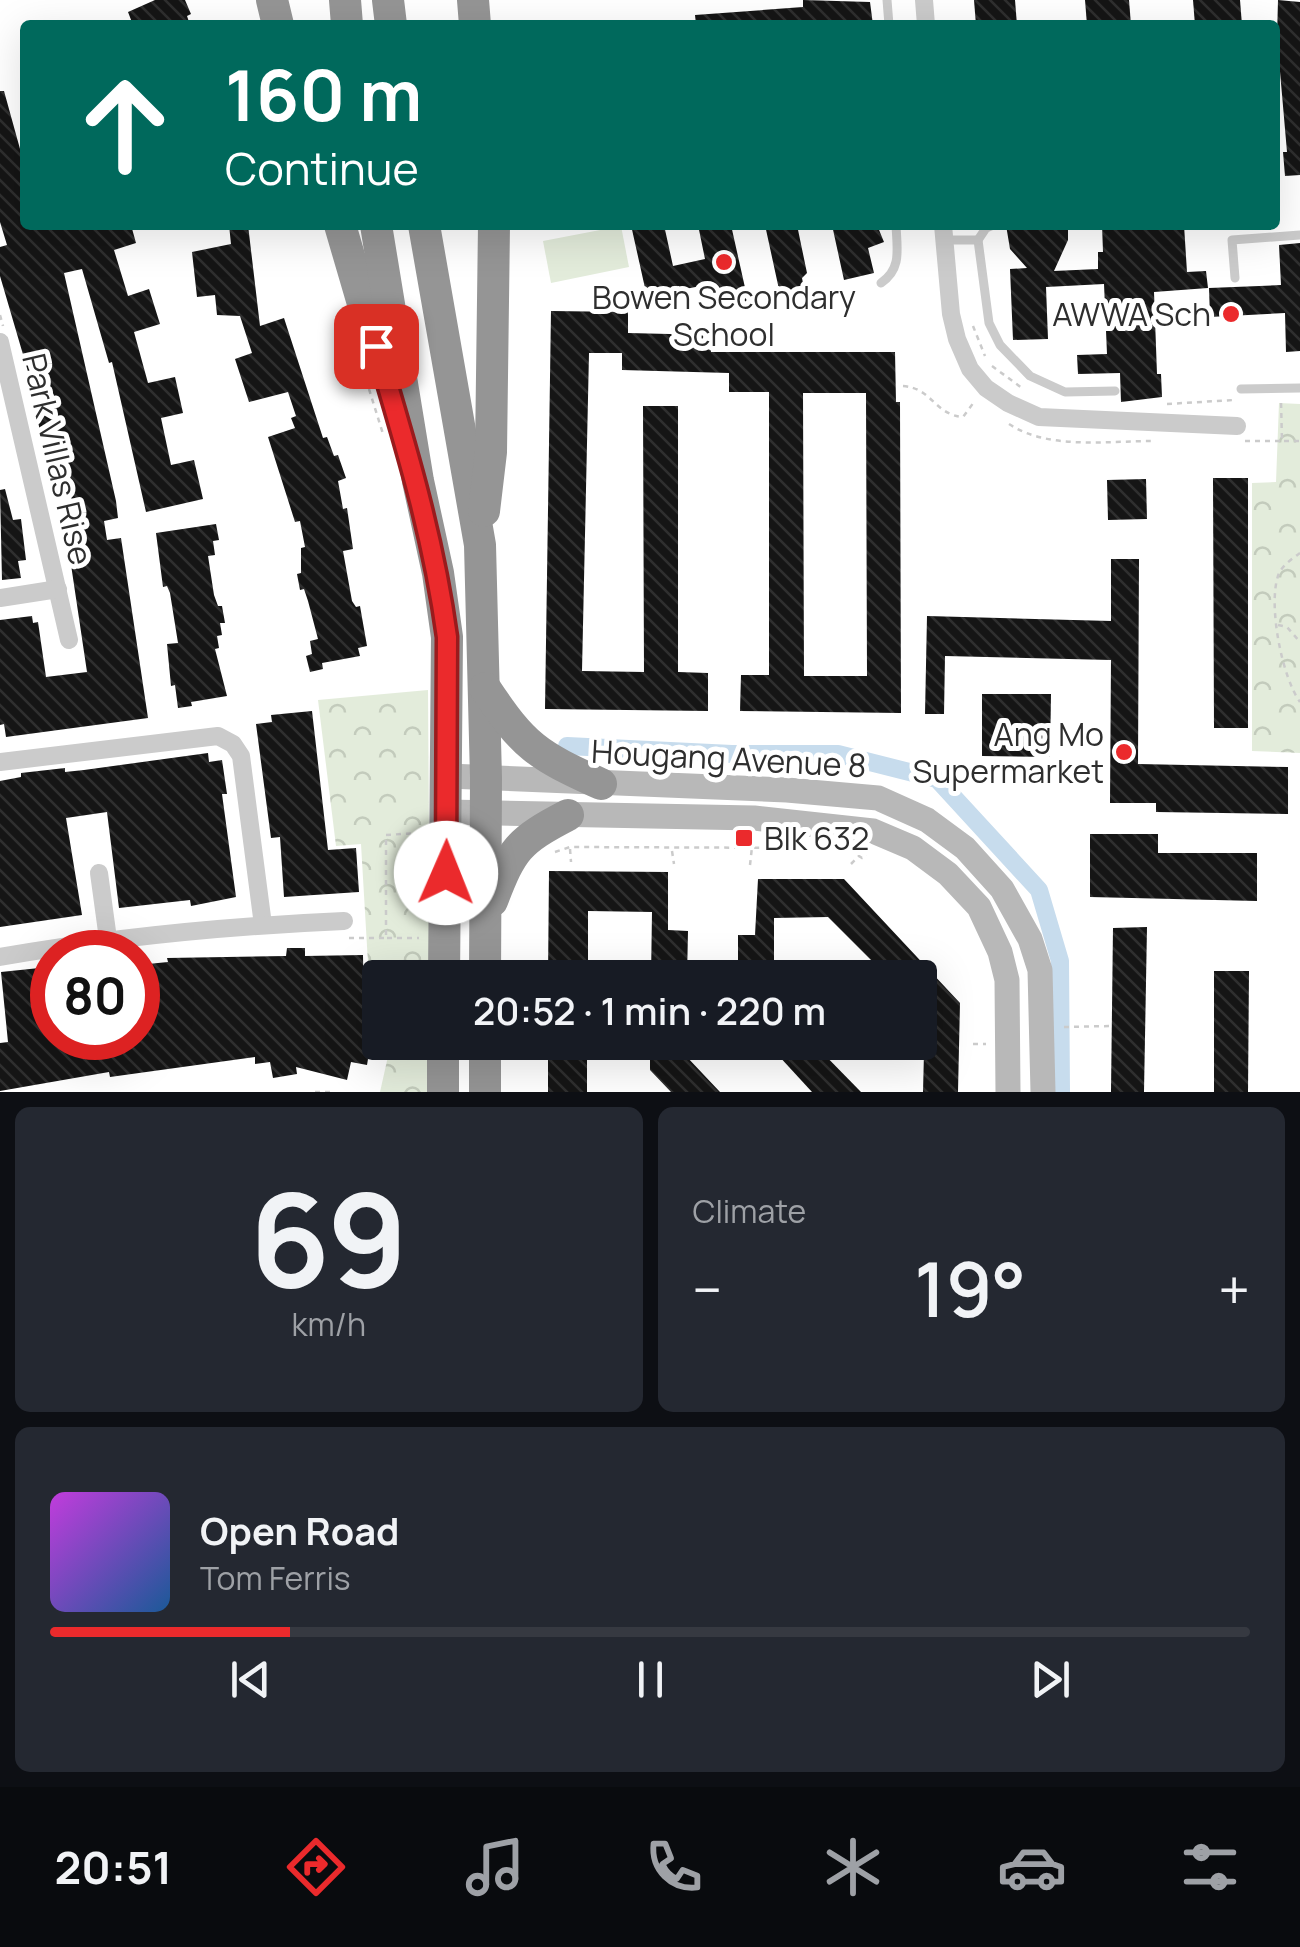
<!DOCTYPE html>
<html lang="en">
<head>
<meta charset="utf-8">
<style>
	body { margin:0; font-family:Manrope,sans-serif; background:#242831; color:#f1f3f6; height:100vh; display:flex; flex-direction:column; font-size:38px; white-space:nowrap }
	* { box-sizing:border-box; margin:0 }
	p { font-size:32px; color:#9ea1a6 }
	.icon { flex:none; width:55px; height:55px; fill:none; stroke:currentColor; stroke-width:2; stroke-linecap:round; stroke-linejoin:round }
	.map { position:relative; height:1092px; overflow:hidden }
	.details { display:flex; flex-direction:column; gap:15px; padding:15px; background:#0d0f14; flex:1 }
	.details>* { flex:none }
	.guide { position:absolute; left:20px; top:20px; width:1260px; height:210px; border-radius:10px; box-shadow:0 10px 40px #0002; background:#00695c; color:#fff; overflow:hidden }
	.speed { position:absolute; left:30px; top:930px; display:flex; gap:20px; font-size:50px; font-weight:700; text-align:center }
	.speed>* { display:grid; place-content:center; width:130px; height:130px; border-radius:50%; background:#171b24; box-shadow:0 10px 40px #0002; line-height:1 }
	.speed .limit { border:15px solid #d22; background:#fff; color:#111 }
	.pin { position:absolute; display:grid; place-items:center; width:85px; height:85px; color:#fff; margin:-42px; border-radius:20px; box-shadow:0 5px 15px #0006 }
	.me { position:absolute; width:110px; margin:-55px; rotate:1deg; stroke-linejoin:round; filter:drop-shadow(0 0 8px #0008) }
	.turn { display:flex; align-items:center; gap:35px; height:210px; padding:0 40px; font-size:45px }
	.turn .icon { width:130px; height:130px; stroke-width:2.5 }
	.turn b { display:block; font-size:70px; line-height:85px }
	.big { font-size:75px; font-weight:600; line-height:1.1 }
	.details .tile { flex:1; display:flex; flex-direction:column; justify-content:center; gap:15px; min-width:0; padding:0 35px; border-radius:15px; background:#242831 }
	.details .dial { align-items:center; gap:0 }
	.dial b { font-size:130px; line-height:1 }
	.song { display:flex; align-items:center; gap:30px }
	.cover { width:120px; height:120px; border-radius:15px; background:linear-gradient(135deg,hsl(290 70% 55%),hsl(210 70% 35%)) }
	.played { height:10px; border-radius:5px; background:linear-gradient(90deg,#eb2a2c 20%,#363941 20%) }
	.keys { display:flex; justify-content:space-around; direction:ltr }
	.heat { display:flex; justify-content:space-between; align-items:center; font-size:55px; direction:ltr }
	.details .tiles { flex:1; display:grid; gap:15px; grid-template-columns:1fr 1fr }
	.tile:last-child { grid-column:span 2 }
	.trip { position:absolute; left:362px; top:960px; width:575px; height:100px; border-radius:10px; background:#171b24; box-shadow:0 10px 40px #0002; font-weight:600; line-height:100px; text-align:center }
	.dock { display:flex; height:160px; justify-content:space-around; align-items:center; background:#090b0e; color:#9ea1a6 }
	.dock .icon { width:70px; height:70px }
	.dock .active { color:#eb2a2c }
	.dock b { font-size:45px; color:#f1f3f6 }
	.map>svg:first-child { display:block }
	.park { fill:url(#park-crowns) }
	.pitch { fill:#e3ecdb }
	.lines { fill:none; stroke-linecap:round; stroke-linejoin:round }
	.canal { stroke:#c7dced; stroke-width:18 }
	.building { fill:url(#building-back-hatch); fill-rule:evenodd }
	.path { stroke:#cbcbcb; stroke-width:2.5; stroke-dasharray:5 5; stroke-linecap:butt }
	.lane { stroke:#cbcbcb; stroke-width:9 }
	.street { stroke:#cbcbcb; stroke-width:18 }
	.secondary { stroke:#b8b8b8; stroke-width:25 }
	.highway { stroke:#959595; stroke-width:32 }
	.route-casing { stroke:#991b1d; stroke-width:25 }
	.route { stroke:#eb2a2c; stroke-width:18 }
	.poi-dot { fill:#eb2a2c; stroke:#fff; stroke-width:4 }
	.labels { text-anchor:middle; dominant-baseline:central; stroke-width:10; stroke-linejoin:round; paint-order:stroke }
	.poi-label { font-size:32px; fill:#2e2e2e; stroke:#fff; text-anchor:end }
	.street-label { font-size:32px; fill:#2e2e2e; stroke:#fff }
</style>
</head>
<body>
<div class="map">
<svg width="1300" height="1092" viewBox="0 0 1300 1092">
	<defs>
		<pattern id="park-crowns" width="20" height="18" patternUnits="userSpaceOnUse" patternTransform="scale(2.5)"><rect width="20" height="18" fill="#e3ecdb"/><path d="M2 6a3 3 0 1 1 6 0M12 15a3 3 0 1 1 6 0" fill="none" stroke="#c3cbbc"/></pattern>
		<pattern id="building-back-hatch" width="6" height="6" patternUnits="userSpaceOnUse" patternTransform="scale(2.5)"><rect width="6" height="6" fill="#151515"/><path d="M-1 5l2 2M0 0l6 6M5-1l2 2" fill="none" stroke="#2f2f2f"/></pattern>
	</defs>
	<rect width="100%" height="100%" fill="#fff"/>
	<!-- park -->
	<g class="park">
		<path d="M1279,403L1300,404V753L1252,751V483L1276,482Z"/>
		<path d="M428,690L430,977L380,978V1016L371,1014L361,844L336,846L318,700Z"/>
		<path d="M391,1043H429L427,1092H380Z"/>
	</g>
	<!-- pitch -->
	<path class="pitch" d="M621,226L629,267L551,283L543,241Z"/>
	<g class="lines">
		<!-- canal -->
		<path class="canal" d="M567,746L732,754H838L937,779L1039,890L1060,961L1061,1092"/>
	</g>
	<!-- building -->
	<g class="building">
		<path d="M155,0H185L191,14L187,16L190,25H133L128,12Z"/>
		<path d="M803,0L870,2L873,25H696L695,15L803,7Z"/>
		<path d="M974,0H1015L1017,25H976Z"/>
		<path d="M1085,0H1129L1131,25H1087Z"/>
		<path d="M1193,0H1240L1242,25H1195Z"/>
		<path d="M1278,0L1300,2V175L1285,176L1283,152H1287L1277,37Z"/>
		<path d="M0,91H4L25,167V225H131L136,243L114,250L128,296L149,289L160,324L134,332L148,383L175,377L183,413L161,418L171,465L194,460L203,499L146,512L112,362L109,363L82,269L64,273L116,501L118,518L104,521L107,540L121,538L148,718L6,737L4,724L0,725V620L32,616L33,623L38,622L46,677L87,672L63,511L74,510L67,479L50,483L29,375L0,276V247L7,245L0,222Z"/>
		<path d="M229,225H248L260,326L284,318L323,438L327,437L334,456L338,455L346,478L338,481L343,509L347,508L353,549L343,551L352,601L356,607L360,606L367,646L358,648L360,656L322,663L323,669L310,672L306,656L312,654L310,641L318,639L308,601L304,589L300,590L297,574L301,573V548L305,547L300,521L295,522L268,437L295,428L291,418L296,416L288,392L249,402L235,359L252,353L240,316L217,315L215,295L197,297L192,252L231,244Z"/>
		<path d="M631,225H664L673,266L705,259L698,225H731L748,301L735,303L730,296H712L710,284L647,297Z"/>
		<path d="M765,225H797L807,273L802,278L804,288L780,294Z"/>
		<path d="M832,225H877L884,242L868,248L874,273L844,280Z"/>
		<path d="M1006,225H1068V240L1054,271L1098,269V252H1103L1102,225H1184L1187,272L1206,271L1208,288L1154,292L1157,374H1161L1162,397L1121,402L1120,373L1078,374L1077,355L1107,354L1104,284L1046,287L1048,339L1013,340L1010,269L1027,268L1010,249Z"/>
		<path d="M1300,243V351L1286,352L1285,313L1210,317L1209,288L1281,285L1279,245Z"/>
		<path d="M551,311L628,312V333L711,335V352H895L896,402H900L901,713L740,711L741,675H769V392H729V373L622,370V353H589L582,671L644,672L643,406H678V672L708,673V711L545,709ZM803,393H866L867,676H804Z"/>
		<path d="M1213,478H1248V728H1214Z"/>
		<path d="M1146,479L1147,519L1108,520L1107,480Z"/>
		<path d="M5,489L13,520L21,519L26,560L18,561L21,578L2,580L0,490Z"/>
		<path d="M216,524L219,540L213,541L215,555L208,556L214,595L218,606H222L225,623H220L222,635L217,636L219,648L215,649L227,696L191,702L192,706L178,708L175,685L171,686L167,644L178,643L170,593L167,586L163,587L156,533Z"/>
		<path d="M1111,559H1139L1138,764L1288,767V814L1156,812V803H1110L1111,660L945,656L944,714H925L927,616L1111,621Z"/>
		<path d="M982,694H1051L1050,757L982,756Z"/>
		<path d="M312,711L328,850L356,848L359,892L284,897L280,837L271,838L256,724L272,722L271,715Z"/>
		<path d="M208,753L209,762L222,760L227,794H222L236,897L191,906L190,900L119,908L107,812L66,818L82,915L0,927V781L21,777V773L65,768V772L84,770Z"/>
		<path d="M1090,834H1158V853H1257V901L1090,897Z"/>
		<path d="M549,871L668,872V930L688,931L687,978H651L652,912L588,911V978H548Z"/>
		<path d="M758,879H844L960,1003L958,1092H923L925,1013L920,1008V978H889L828,917L774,918V978H738V935H755Z"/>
		<path d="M1147,927L1144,1092H1111L1113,928Z"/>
		<path d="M287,948H305V956L363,955L364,1015L375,1017L367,1065L351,1062L347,1080L296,1067L297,1074L273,1078L270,1062L255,1064V1057L110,1077L109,1072L0,1091V1043L8,1042L1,972L49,967L52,975V1038H138V965L168,962L167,958L286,956Z"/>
		<path d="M1214,971H1249L1248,1092H1214Z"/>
		<rect x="548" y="1042" width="39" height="50"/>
		<path d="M650,1042H686V1056L720,1092H671L650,1070Z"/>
		<path d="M766,1042H812L861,1092H812Z"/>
	</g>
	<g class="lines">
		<!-- path -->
		<g class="path">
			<path d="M0,315L3,326"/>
			<path d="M973,326L985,356"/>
			<path d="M992,366L1022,388"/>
			<path d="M903,386C932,388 935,415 963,417L974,402"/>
			<path d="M369,389L383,434"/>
			<path d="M1167,404L1234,400"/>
			<path d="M1009,424C1048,450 1107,441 1152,441"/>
			<path d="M1245,441H1282L1281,401"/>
			<path d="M1284,441H1300"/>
			<path d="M1300,553C1292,559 1281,566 1278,576C1268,606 1282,677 1300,702"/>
			<path d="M1278,625L1287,627L1300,642"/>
			<path d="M570,849L571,862"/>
			<path d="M672,851L674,864"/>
			<path d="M555,852L570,847L821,848"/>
			<path d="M851,864L859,856L862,858L866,854"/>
			<path d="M750,865L752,847"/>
			<path d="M349,938H386V835L418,833"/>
			<path d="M387,938H419"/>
			<path d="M1064,1027L1111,1026"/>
			<path d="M973,1044H986"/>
			<path d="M315,1092H334"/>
		</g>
		<!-- lane -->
		<g class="lane">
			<path d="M887,0L889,25"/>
			<path d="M945,240H978L989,323L1000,345L1030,376L1065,392L1115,391"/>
			<path d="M978,240L986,228L993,225"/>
			<path d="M1235,278L1232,240L1300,235"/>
			<path d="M881,283C902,269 897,249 896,225"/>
			<path d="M1241,389L1300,388"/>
		</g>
		<!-- street -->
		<g class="street">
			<path d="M924,0L926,25"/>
			<path d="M943,225L951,314L957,339L970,369L986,388L1008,403L1039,417L1237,426"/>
			<path d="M0,342L69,640"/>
			<path d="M0,598L58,589"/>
			<path d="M0,762L218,736L233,744L241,756L263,925"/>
			<path d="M99,873L108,939"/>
			<path d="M0,957C114,937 228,926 344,921"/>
		</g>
		<!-- secondary -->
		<g class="secondary">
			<path d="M448,776L787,790L878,798L927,820L965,848L1002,889L1030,939L1040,970L1043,1092"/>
			<path d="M447,812L754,818L873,831L913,848L948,874L979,907L1000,952L1007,980L1008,1092"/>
		</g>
		<!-- highway -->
		<g class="highway">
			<path d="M272,0L278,25"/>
			<path d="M345,0L347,25"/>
			<path d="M388,0L391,25"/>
			<path d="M473,0L475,25"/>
			<path d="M340,225L381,365"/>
			<path d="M376,225L418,481L438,573L447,637L444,978"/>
			<path d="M424,225L480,545L486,778L485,978"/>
			<path d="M484,511L491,452L494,225"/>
			<path d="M485,688C524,747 537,755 601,784"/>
			<path d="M492,901C512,849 518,841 568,815"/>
			<path d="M443,1092V1042"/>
			<path d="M485,1092V1042"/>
		</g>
	</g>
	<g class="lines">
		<!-- route casing -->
		<g class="route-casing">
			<path id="route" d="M376,346C405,444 433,534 447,637L446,873"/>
		</g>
		<!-- route -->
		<use href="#route" class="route"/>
	</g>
	<!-- markers -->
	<g class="poi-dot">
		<circle cx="724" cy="262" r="10"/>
		<circle cx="1231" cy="314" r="10"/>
		<circle cx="1124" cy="752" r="10"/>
		<rect x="734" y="828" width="20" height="20" rx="5"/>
	</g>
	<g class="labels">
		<!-- poi labels -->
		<g class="poi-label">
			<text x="724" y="297" text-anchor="middle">Bowen Secondary<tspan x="724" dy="37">School</tspan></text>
			<text x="1211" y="314">AWWA Sch</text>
			<text x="1104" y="734">Ang Mo<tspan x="1104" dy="37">Supermarket</tspan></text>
			<text x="764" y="838" text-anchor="start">Blk 632</text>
		</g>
		<!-- street labels -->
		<g class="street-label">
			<text transform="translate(58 459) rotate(77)">Park Villas Rise</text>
			<text transform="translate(729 758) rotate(3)">Hougang Avenue 8</text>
		</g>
	</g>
</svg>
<div class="speed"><div class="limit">80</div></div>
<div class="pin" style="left:376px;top:346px;background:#d93025"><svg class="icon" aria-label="arrive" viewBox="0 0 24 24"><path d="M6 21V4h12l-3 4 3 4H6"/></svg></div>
<svg class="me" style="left:446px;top:873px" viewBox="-20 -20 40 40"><circle r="19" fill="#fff"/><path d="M0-13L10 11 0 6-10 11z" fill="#eb2a2c"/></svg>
<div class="trip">20:52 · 1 min · 220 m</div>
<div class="guide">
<div class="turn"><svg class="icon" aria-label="ahead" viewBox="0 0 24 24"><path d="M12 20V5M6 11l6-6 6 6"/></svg><div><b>160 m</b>Continue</div></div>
</div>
</div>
<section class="details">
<div class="tiles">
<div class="tile dial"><b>69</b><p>km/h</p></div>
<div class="tile"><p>Climate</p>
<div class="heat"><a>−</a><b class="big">19°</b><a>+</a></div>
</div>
<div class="tile">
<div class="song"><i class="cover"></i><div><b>Open Road</b><p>Tom Ferris</p></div></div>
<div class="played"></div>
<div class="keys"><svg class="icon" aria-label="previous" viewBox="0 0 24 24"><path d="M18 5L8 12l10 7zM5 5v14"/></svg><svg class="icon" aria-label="pause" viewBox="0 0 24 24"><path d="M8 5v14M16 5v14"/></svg><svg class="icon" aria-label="next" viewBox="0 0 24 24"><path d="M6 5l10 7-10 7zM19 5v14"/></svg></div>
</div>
</div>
</section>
<nav class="dock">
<b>20:51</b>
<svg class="icon active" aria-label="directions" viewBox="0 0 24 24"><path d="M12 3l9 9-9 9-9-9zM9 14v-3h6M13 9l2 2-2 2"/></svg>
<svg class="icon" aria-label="music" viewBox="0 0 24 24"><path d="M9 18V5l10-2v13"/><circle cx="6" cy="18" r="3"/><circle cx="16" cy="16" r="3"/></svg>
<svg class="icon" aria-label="phone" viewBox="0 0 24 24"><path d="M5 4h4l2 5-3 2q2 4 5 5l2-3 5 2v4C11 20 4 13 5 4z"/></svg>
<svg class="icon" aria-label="climate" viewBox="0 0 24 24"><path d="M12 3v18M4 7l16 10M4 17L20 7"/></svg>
<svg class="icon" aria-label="car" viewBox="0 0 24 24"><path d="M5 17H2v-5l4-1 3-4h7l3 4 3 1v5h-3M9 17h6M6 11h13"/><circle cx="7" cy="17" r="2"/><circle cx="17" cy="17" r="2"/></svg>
<svg class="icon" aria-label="filters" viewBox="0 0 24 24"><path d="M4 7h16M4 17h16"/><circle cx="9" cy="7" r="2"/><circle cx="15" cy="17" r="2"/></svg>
</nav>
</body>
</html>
